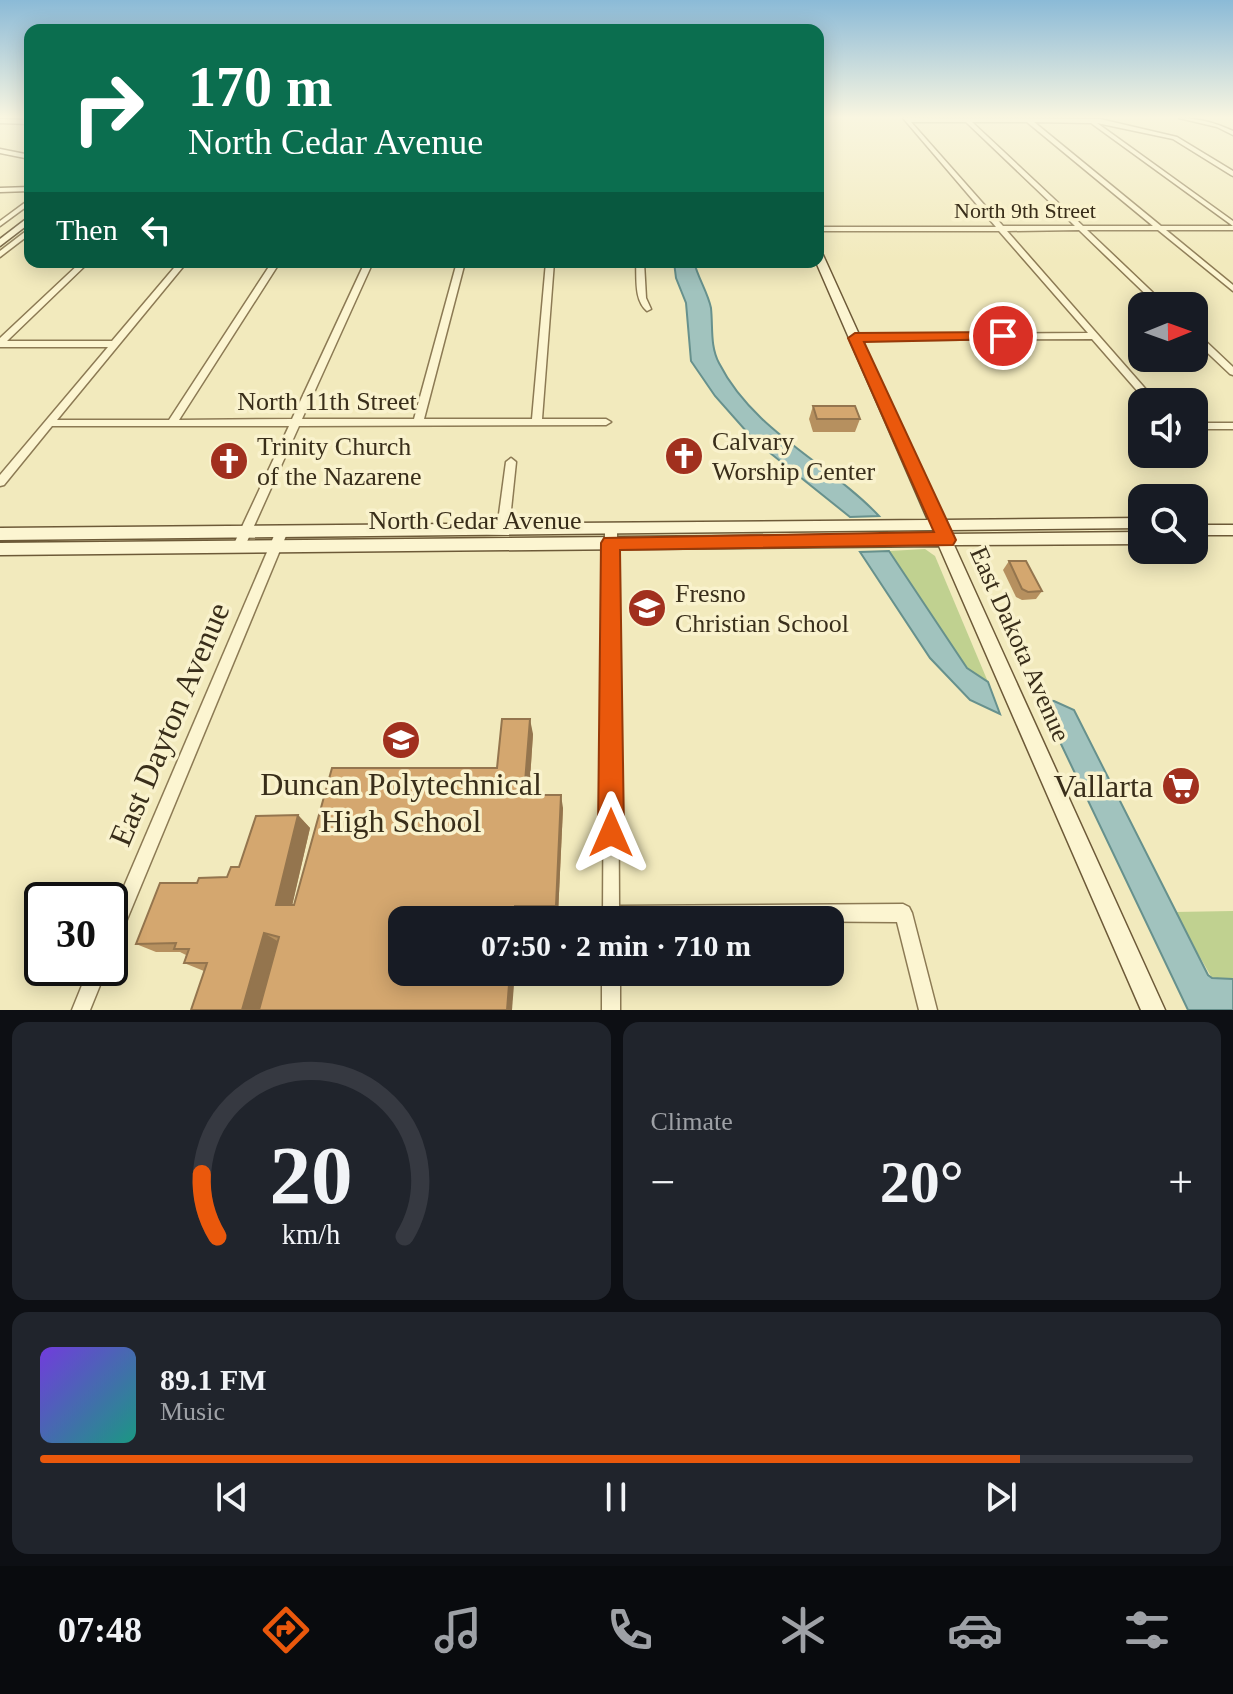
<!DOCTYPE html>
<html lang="en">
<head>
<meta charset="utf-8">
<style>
	body { margin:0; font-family:"Times New Roman",serif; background:#20242c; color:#f1f3f6; height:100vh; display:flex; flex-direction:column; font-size:30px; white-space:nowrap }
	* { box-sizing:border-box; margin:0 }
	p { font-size:26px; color:#9ea1a6 }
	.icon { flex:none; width:44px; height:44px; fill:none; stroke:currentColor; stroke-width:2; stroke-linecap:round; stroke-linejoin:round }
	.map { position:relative; height:1010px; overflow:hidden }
	.panel { display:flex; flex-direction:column; gap:12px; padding:12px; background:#0d0f14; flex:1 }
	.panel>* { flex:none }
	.guide { position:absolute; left:24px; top:24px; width:800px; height:244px; border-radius:16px; box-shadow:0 4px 20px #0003; background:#0b6e4f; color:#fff; overflow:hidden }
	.needle { width:52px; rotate:89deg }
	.tools { position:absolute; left:1128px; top:292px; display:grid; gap:16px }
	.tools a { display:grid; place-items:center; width:80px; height:80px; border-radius:16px; background:#171b24; box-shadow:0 4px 20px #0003; font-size:40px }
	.speed { position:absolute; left:24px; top:882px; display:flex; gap:16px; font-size:40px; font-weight:700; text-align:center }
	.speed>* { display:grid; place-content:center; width:104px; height:104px; border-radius:50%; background:#171b24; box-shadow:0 4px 20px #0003; line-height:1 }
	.speed .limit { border:4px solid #111; border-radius:12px; background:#fff; color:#111 }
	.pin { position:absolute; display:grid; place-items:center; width:68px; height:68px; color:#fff; margin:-34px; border:4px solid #fff; border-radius:50%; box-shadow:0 2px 8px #0007 }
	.me { position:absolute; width:88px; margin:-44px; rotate:0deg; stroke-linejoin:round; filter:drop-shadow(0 0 6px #0008) }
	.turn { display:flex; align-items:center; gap:28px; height:168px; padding:0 32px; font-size:36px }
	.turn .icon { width:104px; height:104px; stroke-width:2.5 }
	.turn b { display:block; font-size:56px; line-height:68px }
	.then { display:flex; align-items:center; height:76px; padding:0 32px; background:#0003; gap:16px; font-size:30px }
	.big { font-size:60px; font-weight:700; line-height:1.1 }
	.panel .tile { flex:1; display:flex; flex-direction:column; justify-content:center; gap:12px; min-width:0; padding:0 28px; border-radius:16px; background:#20242c }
	.panel .dial { align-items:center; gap:0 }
	.dial svg { height:208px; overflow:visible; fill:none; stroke:#363941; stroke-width:7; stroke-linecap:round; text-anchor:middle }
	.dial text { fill:#f1f3f6; stroke:none }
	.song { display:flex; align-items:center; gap:24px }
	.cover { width:96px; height:96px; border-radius:12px; background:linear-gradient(135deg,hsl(260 70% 55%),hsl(170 70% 35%)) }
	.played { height:8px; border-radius:4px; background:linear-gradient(90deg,#ea580c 85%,#363941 85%) }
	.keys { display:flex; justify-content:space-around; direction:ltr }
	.heat { display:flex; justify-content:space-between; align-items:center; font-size:44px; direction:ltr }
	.panel .tiles { flex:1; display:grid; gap:12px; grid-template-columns:1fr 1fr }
	.tile:last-child { grid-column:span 2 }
	.trip { position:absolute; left:388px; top:906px; width:456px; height:80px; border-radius:16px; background:#171b24; box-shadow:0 4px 20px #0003; font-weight:700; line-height:80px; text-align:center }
	.tab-bar { display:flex; height:128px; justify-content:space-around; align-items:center; background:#090b0e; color:#9ea1a6 }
	.tab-bar .icon { width:56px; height:56px }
	.tab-bar .current { color:#ea580c }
	.tab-bar b { font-size:36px; color:#f1f3f6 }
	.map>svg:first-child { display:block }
	.green { fill:#c0d190 }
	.water { fill:#a1c3be; stroke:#67918d; stroke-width:2 }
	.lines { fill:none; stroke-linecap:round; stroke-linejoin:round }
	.street-casing { stroke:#8c7a54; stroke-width:3 }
	.secondary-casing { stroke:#6d5a38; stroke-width:3 }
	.street { fill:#fcf5d1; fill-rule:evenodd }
	.secondary { fill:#fcf5d1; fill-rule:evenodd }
	.wall { fill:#b6905f }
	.shaded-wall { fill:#94754e }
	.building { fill:#d4a76f; stroke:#94754e; stroke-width:2 }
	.route { fill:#ea580c; stroke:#983908; stroke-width:2 }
	.labels { text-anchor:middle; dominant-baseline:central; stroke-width:7; stroke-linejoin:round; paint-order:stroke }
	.far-street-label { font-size:22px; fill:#392e1a; stroke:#f9f2cd }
	.street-label { font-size:26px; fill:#392e1a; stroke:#f9f2cd }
	.poi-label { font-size:26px; fill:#392e1a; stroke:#f9f2cd; text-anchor:start }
	.near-street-label { font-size:32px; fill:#392e1a; stroke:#f9f2cd }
	.near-poi-label { font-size:32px; fill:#392e1a; stroke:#f9f2cd }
</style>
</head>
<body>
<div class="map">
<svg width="1233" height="1010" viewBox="0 0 1233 1010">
	<rect width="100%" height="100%" fill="#f2eabd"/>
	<!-- green -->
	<g class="green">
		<path d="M925,549L935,556L988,682L967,668L889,551Z"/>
		<path d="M1233,911V979L1212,978L1174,912Z"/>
	</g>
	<!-- water -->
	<g class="water">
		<path d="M674,262H694C698,278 708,293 711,308C713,327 710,346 719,363C754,432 829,463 879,516L850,517L754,440L715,396L691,361L686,303L676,278Z"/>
		<path d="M889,551L967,668L988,682L1000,714L970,700L930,658L860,552Z"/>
		<path d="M1040,700L1054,701L1074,710L1208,975L1212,978L1233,979V1010H1188Z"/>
	</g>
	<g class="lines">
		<!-- street casing -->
		<g class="street-casing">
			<g id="street">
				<path d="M903,118L1100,119L1177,137L1233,171V176L1231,175L1173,139L1097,123L1233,221V230H1166L1233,285V291L1158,230H1087L1167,306H1158L1079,230L1007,231L1157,402H1147L1092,339L852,340L851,338L855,335L1088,333L999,231H818V227H996ZM911,122H966L1075,226H1003ZM972,122H1027L1153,226H1083ZM1034,122L1091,123L1233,226H1161Z"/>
				<path d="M1179,118C1197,118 1216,123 1233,131V135L1217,127Z"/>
				<path d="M0,119L30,120V124L0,123Z"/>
				<path d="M0,149L30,155V159L0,153Z"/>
				<path d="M30,187V191L0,192V188Z"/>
				<path d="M30,199V204L0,226V221Z"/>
				<path d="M30,228V234L0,257V251Z"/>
				<path d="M81,262H89L7,341H112L179,262H187L57,420H169L272,262H280L179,420L292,419L365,262H373L302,419H414L457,262H465L424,419H532L546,262H554L542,419H606L611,422L606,425L299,426L245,546L243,549H235L233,546L289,426H52L4,485L0,486V475L108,347H0V338Z"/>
				<path d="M636,262H644L646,298L651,309L647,311C634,300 637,279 636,262Z"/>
				<path d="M1194,332L1197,333L1233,367V375L1230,374L1194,340Z"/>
				<rect x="1194" y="423" width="39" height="6"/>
				<path d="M511,458L516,462L509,529L507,532H499L497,529L506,462Z"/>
				<path d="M611,524L615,525L617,528L619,906L903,904L909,907L912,913L937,1010H919L897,922L603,920L605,528L607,525Z"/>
				<path d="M282,527L286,528L288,531L116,946L110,949V919L276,531L278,528Z"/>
				<path d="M89,968H107L90,1010H72Z"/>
				<rect x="602" y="972" width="18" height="38"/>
			</g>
		</g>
		<!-- secondary casing -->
		<g class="secondary-casing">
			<g id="secondary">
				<path d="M30,216V223L0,246V239Z"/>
				<path d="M818,252L823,255L943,520L1142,518V528L948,530L949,534L1142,532V544L954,545L1165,1010H1141L939,546L0,555V543L935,534L933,530L0,540V528L928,520L816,262Z"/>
				<rect x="1194" y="525" width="39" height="10"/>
			</g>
		</g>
		<!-- street -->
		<use href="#street" class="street"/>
		<!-- secondary -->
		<use href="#secondary" class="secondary"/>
	</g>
	<!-- wall -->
	<g class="wall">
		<path d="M813,406L860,419L855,432H813L809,419Z"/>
		<path d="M1009,561L1042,591L1036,599L1022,600L1016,597L1003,570Z"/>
		<path d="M533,734L529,795L563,808L558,915L519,916V920H402L204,971L184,963L186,955L180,952H156L136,944L197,883L227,877L298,815L310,828L292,905H294L497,768Z"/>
	</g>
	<!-- shaded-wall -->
	<g class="shaded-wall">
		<path d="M530,719L533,734L528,808L524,795Z"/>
		<path d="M561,795L563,808L558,915L556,906Z"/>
		<path d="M298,815L310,828L290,915L276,905Z"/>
		<path d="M515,906L519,916V920H514Z"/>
		<path d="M264,933L279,942L260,1010H242Z"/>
		<path d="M510,972H515L512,1010H507Z"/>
	</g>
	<!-- building -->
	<g class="building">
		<path d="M813,406H855L860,419H817Z"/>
		<path d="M1009,561H1026L1042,591L1028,592L1022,589Z"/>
		<path d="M502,719H530L524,795H561L556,906H515L514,920H402V972H510L507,1010H259L279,937L264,933L242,1010H191L207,963H184L189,949H174L176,943L136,944L160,883H197L199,878L227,877L231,867H239L256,816L298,815L276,905H294L332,768H497Z"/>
	</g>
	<!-- sky -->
	<linearGradient id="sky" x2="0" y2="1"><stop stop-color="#8bbad7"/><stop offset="0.45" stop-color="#f9f6e1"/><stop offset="1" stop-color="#f9f6e1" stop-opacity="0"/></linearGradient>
	<rect width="1233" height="260" fill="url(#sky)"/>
	<!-- route -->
	<path class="route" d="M1003,332L1010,336L1008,339L864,342L956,540L953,545L620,550L624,833L620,842L611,846L602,842L598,833L601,543L604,538L934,532L848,338L855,333Z"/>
	<!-- icons -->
	<defs>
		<g id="church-disc" transform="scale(2)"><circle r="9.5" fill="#a1301e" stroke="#f9f2cd"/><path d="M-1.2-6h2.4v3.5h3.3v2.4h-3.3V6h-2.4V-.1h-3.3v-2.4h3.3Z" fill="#fff"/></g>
		<g id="school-disc" transform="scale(2)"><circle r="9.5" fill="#a1301e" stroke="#f9f2cd"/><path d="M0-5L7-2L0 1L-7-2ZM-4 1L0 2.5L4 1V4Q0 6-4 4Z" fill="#fff"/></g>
		<g id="supermarket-disc" transform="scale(2)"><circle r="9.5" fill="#a1301e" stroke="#f9f2cd"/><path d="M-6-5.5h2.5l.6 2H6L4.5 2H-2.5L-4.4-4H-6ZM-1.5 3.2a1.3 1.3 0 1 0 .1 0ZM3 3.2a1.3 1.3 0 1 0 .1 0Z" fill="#fff"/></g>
	</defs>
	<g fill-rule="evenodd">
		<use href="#church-disc" x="684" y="456"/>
		<use href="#church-disc" x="229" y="461"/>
		<use href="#school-disc" x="647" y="608"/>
		<use href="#school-disc" x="401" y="740"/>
		<use href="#supermarket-disc" x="1181" y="786"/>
	</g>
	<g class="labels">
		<!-- far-street labels -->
		<g class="far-street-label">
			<text x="1025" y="210">North 9th Street</text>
		</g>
		<!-- street labels -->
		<g class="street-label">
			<text x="327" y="401">North 11th Street</text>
			<text x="475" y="520">North Cedar Avenue</text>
			<text transform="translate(1020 644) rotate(66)">East Dakota Avenue</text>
		</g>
		<!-- poi labels -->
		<g class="poi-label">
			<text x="712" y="441">Calvary<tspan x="712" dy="30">Worship Center</tspan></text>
			<text x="257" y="446">Trinity Church<tspan x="257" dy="30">of the Nazarene</tspan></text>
			<text x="675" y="593">Fresno<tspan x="675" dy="30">Christian School</tspan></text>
		</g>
		<!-- near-street labels -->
		<g class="near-street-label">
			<text transform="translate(169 724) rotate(-67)">East Dayton Avenue</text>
		</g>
		<!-- near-poi labels -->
		<g class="near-poi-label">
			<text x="401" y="784">Duncan Polytechnical<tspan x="401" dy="37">High School</tspan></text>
			<text x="1153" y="786" text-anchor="end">Vallarta</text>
		</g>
	</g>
</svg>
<div class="tools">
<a><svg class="needle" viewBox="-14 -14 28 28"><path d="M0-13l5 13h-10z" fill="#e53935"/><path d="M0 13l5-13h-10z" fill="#9ea1a6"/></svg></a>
<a><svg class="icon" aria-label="sound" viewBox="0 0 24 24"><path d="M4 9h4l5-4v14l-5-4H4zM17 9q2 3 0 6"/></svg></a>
<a><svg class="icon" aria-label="search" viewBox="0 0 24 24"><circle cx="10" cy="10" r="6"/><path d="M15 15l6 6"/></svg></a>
</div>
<div class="speed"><div class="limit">30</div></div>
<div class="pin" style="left:1003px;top:336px;background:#d93025"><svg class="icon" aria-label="arrive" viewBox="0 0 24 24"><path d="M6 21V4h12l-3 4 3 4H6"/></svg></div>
<svg class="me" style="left:611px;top:833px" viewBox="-20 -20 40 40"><path d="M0-17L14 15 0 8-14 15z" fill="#ea580c" stroke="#fff" stroke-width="4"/></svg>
<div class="trip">07:50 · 2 min · 710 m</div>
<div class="guide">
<div class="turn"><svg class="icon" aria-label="right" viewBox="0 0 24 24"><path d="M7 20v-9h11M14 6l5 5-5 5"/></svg><div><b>170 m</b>North Cedar Avenue</div></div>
<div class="then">Then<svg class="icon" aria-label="left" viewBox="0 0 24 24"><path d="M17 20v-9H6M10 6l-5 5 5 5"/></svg></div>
</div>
</div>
<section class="panel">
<div class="tiles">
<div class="tile dial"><svg viewBox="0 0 100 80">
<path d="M14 69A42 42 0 1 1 86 69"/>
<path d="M14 69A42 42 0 0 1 8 45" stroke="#ea580c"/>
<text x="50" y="56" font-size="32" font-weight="700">20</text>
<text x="50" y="72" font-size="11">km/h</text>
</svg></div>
<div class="tile"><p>Climate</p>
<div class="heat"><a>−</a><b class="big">20°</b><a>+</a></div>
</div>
<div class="tile">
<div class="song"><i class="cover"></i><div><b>89.1 FM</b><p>Music</p></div></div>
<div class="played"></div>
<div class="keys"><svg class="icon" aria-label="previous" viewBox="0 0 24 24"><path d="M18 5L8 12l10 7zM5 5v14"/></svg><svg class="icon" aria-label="pause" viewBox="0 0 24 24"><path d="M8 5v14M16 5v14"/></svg><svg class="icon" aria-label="next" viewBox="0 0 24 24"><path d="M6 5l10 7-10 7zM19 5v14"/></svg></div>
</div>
</div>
</section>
<nav class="tab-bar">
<b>07:48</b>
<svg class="icon current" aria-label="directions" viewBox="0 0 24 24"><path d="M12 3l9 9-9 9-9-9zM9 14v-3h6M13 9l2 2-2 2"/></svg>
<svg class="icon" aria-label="music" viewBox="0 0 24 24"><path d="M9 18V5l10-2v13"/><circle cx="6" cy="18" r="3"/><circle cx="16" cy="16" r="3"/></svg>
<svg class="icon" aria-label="phone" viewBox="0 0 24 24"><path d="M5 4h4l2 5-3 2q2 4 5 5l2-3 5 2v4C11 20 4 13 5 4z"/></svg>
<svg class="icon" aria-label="climate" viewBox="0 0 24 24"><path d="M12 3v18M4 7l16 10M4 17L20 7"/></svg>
<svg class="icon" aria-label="car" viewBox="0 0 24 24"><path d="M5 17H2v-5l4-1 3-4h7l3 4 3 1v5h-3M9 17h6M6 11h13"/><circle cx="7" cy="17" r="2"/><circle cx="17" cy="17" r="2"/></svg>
<svg class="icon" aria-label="filters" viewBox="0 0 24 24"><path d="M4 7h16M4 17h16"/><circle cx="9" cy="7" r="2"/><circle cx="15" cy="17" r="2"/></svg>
</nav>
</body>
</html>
